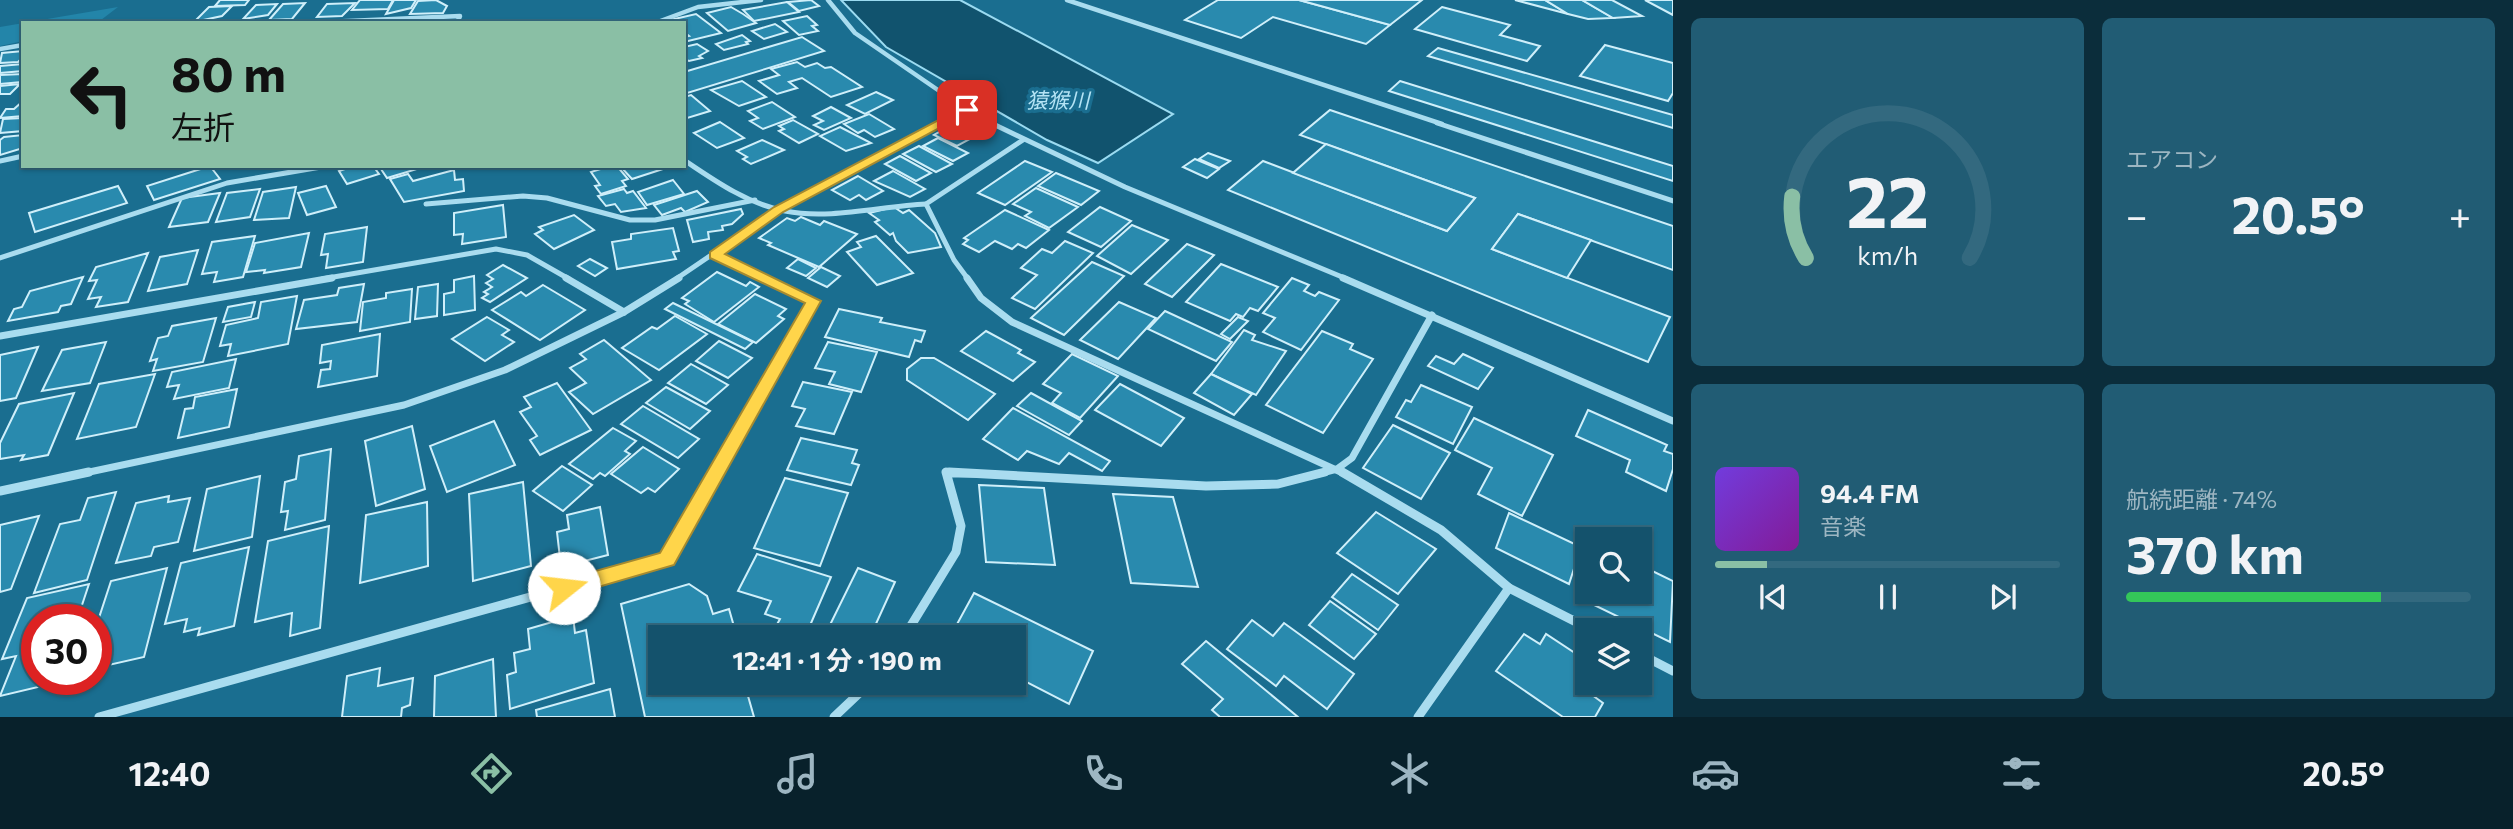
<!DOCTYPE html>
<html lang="ja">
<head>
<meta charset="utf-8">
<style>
	body { margin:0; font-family:Commissioner,"Noto Sans JP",sans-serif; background:#215c74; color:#f1f3f6; height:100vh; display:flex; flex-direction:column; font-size:26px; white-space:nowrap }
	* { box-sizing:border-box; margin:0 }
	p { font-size:23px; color:#9db6c2 }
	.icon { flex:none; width:38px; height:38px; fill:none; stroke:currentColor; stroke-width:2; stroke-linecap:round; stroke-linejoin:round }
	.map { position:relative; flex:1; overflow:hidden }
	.panel { display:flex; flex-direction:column; gap:18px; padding:18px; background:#0b2d3b; width:840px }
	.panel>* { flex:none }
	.guide { position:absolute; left:21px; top:21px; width:665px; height:147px; border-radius:0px; box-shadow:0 2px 5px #0004,0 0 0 2px #33697f; background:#8abfa5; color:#111; overflow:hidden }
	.controls { position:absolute; left:1575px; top:527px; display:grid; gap:14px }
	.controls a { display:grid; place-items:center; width:77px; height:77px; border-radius:0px; background:#14526c; box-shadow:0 2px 5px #0004,0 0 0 2px #33697f; font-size:35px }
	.speed { position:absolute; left:21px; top:604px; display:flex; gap:14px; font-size:35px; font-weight:700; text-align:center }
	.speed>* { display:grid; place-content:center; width:91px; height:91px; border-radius:50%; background:#14526c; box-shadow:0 2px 5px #0004,0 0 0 2px #33697f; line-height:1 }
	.speed .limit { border:10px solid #d22; background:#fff; color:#111 }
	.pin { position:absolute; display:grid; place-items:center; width:60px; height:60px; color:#fff; margin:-30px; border-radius:14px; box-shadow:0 4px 10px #0006 }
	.me { position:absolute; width:77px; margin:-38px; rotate:74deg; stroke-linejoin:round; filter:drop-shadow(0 0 5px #0008) }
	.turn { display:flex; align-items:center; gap:24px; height:147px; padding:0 35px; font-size:32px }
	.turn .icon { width:91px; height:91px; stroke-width:2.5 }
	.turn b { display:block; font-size:49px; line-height:60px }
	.big { font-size:52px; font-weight:700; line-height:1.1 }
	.panel .card { flex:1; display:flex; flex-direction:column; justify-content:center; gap:10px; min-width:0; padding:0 24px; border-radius:10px; background:#215c74 }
	.panel .dial { align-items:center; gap:0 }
	.dial svg { height:182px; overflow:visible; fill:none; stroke:#33697f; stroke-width:7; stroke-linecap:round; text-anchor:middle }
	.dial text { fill:#f1f3f6; stroke:none }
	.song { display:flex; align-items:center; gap:21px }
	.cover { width:84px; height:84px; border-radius:10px; background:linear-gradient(135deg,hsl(260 70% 55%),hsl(290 70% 35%)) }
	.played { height:7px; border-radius:4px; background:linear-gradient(90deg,#8abfa5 15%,#33697f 15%) }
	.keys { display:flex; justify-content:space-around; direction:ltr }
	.heat { display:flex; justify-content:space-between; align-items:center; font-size:38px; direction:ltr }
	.charge { height:10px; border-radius:5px; background:linear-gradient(90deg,#34c759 74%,#33697f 0) }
	.panel .tiles { flex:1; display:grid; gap:18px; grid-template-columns:repeat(2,1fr) }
	.trip { position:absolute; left:648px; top:625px; width:378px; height:70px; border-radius:0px; background:#14526c; box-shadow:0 2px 5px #0004,0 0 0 2px #33697f; font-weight:700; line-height:70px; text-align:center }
	.tab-bar { display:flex; height:112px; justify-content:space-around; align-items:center; background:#08212b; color:#9db6c2 }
	.tab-bar .icon { width:49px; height:49px }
	.tab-bar .active { color:#8abfa5 }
	.tab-bar b { font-size:32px; color:#f1f3f6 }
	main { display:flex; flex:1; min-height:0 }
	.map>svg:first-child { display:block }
	.green { fill:#2385a9 }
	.water { fill:#11536e; stroke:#9bdbf1; stroke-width:2 }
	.building { fill:#298aae; stroke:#cfeffa; stroke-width:2 }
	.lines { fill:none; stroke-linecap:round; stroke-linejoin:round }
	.street-far3 { stroke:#a9dcef; stroke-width:4.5 }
	.street-far2 { stroke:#a9dcef; stroke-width:5 }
	.street-far1 { stroke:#a9dcef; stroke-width:7 }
	.street { stroke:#a9dcef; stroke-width:9 }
	.route { fill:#ffd54a; stroke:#a68a30; stroke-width:2 }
	.labels { text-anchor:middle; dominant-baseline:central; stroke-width:7; stroke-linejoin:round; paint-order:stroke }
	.far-water-label { font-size:21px; font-style:italic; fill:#b5e4f5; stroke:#1a6e90 }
</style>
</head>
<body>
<main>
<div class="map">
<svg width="1673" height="717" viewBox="0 0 1673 717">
	<rect width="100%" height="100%" fill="#1a6e90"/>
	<!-- green -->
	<path class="green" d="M118,7L97,23H23V41L0,46V27Z"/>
	<!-- water -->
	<path class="water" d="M841,0H960L1173,114L1098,163L1047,140L886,47Z"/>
	<!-- building -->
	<g class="building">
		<path d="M220,0H249L245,5L215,6Z"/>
		<path d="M360,0H393L388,9L352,10Z"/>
		<path d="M394,0H416L411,8L386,14Z"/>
		<path d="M436,0L447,6L443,13L410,14L418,1Z"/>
		<path d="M811,0L819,6L799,11L788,2Z"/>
		<path d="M1218,0H1299L1390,25L1366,44L1273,17L1241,38L1185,20Z"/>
		<path d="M1299,0H1422L1390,25Z"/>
		<path d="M1515,0H1545L1568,14Z"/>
		<path d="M1545,0H1582L1613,18L1588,19L1568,14Z"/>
		<path d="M1582,0H1612L1642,16L1613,18Z"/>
		<path d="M1645,0H1673V15Z"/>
		<path d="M787,2L799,12L754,21L743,10Z"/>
		<path d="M305,3L292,19L269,20L283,4Z"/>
		<path d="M355,3L342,16L317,17L327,4Z"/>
		<path d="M277,4L268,15L243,19L256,5Z"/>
		<path d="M232,6L222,16L194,22L209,7Z"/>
		<path d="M731,7L743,14L756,23L728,31L707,13Z"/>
		<path d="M1442,7L1510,25L1500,35L1540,46L1527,61L1415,29Z"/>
		<path d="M696,14L721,33L684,42V37L689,36L684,32V23L670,20Z"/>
		<path d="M807,16L817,25L812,26L818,31L799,35L783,21Z"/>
		<path d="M775,24L787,32L764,39L752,31Z"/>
		<path d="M742,35L750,41L746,42L748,44L724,50L716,44Z"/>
		<path d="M802,37L824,51L684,94V72Z"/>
		<path d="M697,44L708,51L699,56L702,58L689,61L684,58V47Z"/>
		<path d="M1605,45L1673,63V93L1668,101L1580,76Z"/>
		<path d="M1438,48L1673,115V128L1428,56Z"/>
		<path d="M23,51V57L18,62L0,63L2,53Z"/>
		<path d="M797,62L805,67L817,63L825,68L831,67L862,87L831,97L802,78L789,82L797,88L777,94L759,81L779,75L771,69Z"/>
		<path d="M23,64V71L0,73V66Z"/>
		<path d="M23,74L22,82L0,84V75Z"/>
		<path d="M742,81L766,97L739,106L711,90Z"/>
		<path d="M1400,81L1673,166V181L1389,91Z"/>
		<path d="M20,84L10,94H0V86Z"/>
		<path d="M876,92L893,100L865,114L847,105Z"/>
		<path d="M691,95L710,111L684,119V97Z"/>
		<path d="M23,101V116L0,118L6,109H14Z"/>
		<path d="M772,102L795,117L763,129L750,121L758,118L748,111Z"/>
		<path d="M831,107L851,118L824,130L814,125L823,121L813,116Z"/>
		<path d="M1330,110L1673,226V270L1518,214L1492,249L1670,317L1648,362L1228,190L1263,161L1447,231L1475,198L1300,135Z"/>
		<path d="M869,114L894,129L875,137L864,130L858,133L844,124Z"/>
		<path d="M23,118V131L0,133L3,119Z"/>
		<path d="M793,120L818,134L799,143L779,131L784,129L779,126Z"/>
		<path d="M720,122L744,138L717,148L694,133Z"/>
		<path d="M962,126L979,134L957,146L934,135L948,127L954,130Z"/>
		<path d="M840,127L871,143L846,151L820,136Z"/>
		<path d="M23,135V148L0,155V140L4,137Z"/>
		<path d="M938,138L968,153L953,161L923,146Z"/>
		<path d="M762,140L784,150L751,164L743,159L747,157L737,151Z"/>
		<path d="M1326,144L1475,198L1447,231L1293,173Z"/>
		<path d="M919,146L952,164L936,172L903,154Z"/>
		<path d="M1208,153L1230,161L1219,168L1199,159Z"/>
		<path d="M900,156L931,173L916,181L885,164Z"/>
		<path d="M1195,159L1219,169L1207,178L1183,167Z"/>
		<path d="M1025,161L1052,172L1005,205L978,193Z"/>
		<path d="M210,166L220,179L154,200L147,186Z"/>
		<path d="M354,166H373L379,174L347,184L339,171Z"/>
		<path d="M379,166H415L417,169L387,178Z"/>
		<path d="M610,166H617L628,179L622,181L626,186L601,194L595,186L600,185L591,172Z"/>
		<path d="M620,166H664L666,168L632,179Z"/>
		<path d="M454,170L455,180L463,179L464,191L404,202L390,179L408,174L413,181Z"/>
		<path d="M893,171L925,189L910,197L874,181Z"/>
		<path d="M1056,173L1099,191L1081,205L1038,186Z"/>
		<path d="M858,176L883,191L866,200L859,195L850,200L832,190Z"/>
		<path d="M673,180L684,194L647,205L638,192Z"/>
		<path d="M118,186L127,203L35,232L29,213Z"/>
		<path d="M326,186L336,207L307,215L298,193Z"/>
		<path d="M296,187L289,218L254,220L263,192Z"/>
		<path d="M1036,188L1078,207L1049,228L1025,216L1031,212L1013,204Z"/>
		<path d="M260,189L250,217L216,222L227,193Z"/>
		<path d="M624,189L627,193L633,191L646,208L621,212L615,204L606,206L598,196Z"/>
		<path d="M697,191L708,202L685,212L681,208L662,215L654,205Z"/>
		<path d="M220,193L208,222L169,227L182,198Z"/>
		<path d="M503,205L506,237L462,244L463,234L454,235V213Z"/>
		<path d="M894,207L903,213L909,210L935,233L941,247L908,253L896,241L893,233L890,235L875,222L879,220L869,213Z"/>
		<path d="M1100,207L1131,221L1101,247L1068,232Z"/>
		<path d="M741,209L743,214L732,224L722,226L723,230L708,232L709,239L693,242L687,220Z"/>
		<path d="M1005,210L1049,230L1026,248L1018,244L1012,249L995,241L979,252L963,244L968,240L964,238Z"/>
		<path d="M1518,214L1591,240L1567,278L1492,249Z"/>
		<path d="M574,215L594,230L554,249L535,234L543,230L539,227Z"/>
		<path d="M801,217L820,225L824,221L857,234L819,267L768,245L771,243L759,238L787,218L795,221Z"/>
		<path d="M1132,225L1168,240L1131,274L1097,256Z"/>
		<path d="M367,227L363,262L326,268L328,254L321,255L325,234Z"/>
		<path d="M673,228L679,251L673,252L676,259L617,269L612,242L631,239V234Z"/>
		<path d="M309,233L301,267L264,273L265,270L246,272L255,243Z"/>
		<path d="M255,236L243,277L214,282L217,272L202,274L212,242Z"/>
		<path d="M876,236L913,273L877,285L847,252L861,247L857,242Z"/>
		<path d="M1065,241L1093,253L1035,309L1012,298L1037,275L1021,268L1042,249L1052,253Z"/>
		<path d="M1187,244L1214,255L1172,297L1145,284Z"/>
		<path d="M198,250L187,284L148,291L160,257Z"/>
		<path d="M148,253L128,302L96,307L101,297L88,299L97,280L89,281L96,267Z"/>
		<path d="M590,259L607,268L595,276L578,266Z"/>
		<path d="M798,259L816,268L806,276L787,268Z"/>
		<path d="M1092,262L1124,276L1064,335L1031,318Z"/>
		<path d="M1221,264L1278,287L1258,311L1250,308L1243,317L1236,314L1230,321L1186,302Z"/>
		<path d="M503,265L527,278L490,302L482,298L488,294L484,292L492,287L486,283L493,279L487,275Z"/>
		<path d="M821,267L840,276L827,287L808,278Z"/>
		<path d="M717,272L746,286L750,282L759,287L714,322L685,304L689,301L682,298Z"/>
		<path d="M474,276L475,310L444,315V294L454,292V280Z"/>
		<path d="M83,277L71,304L61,306L58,312L8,321L14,309L22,307L30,291Z"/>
		<path d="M1292,278L1309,285L1304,291L1315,296L1319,292L1339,300L1301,350L1263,332L1275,318L1263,313Z"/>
		<path d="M364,284L357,322L296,329L304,300L337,295L339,288Z"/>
		<path d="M438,284L437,316L415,319L418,287Z"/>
		<path d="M543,285L585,310L540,340L492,310L521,292L526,296Z"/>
		<path d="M412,289L410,322L360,331L363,302L386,298V293Z"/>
		<path d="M755,294L786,309L778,316L784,319L756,343L718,324Z"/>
		<path d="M297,296L288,344L228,356L231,344L220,346L226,325L258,318L261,302Z"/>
		<path d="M255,302L251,317L223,322L228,307Z"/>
		<path d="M1119,302L1156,318L1118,359L1080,340Z"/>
		<path d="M673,303L753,342L745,349L665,309Z"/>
		<path d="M839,309L882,318L880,322L925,331L921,342L915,340L909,357L825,337Z"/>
		<path d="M1165,311L1232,342L1216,361L1148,329Z"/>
		<path d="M675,316L707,334L659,370L622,348L652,327L657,329Z"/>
		<path d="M487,317L509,330L502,335L514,342L485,361L452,339Z"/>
		<path d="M1238,317L1248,321L1230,339L1221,334Z"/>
		<path d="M216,318L203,362L153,371L157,359L150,361L158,338L168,336L172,326Z"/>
		<path d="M1244,330L1255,335L1252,340L1286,351L1256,395L1211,374Z"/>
		<path d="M986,331L1021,350L1018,353L1035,362L1013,381L961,351Z"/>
		<path d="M1322,331L1353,344L1350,349L1373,359L1323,433L1266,405Z"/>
		<path d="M380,334L377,376L318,387L321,370L330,369L331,361L320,363L322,345Z"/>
		<path d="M604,340L651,380L593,414L569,392L586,383L570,368L586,359L580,354Z"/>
		<path d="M719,341L752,358L728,378L696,361Z"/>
		<path d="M106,342L90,383L42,391L62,350Z"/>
		<path d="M828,342L877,352L861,392L829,384L835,372L815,368Z"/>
		<path d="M38,347L16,398L0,401V355Z"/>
		<path d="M1072,354L1118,376L1080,418L1052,403L1061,393L1043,384Z"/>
		<path d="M1463,354L1493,368L1478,389L1428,366L1436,356L1454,364Z"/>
		<path d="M921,358H934L995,394L968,420L907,380V369Z"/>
		<path d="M236,359L229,388L174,399L179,385L167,387L172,372Z"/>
		<path d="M691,364L728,385L706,404L668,383Z"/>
		<path d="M155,374L136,427L77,439L99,384Z"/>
		<path d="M1211,374L1252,394L1234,415L1194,393Z"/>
		<path d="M803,382L852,392L834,434L796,426L805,409L792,406Z"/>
		<path d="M557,383L591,430L540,455L530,440L537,436L520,412L531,407L524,397Z"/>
		<path d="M1120,384L1184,418L1161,446L1095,410Z"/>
		<path d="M1421,385L1472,407L1453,444L1396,417L1406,400L1411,402Z"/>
		<path d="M666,387L710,411L690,429L646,403Z"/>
		<path d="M237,389L229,427L178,438L185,409L193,408L195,397Z"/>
		<path d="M74,393L48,455L21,460L24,455L0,459V443L19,404Z"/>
		<path d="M1031,393L1082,421L1069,435L1017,406Z"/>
		<path d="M643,406L699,439L678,458L621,424Z"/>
		<path d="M1013,408L1110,461L1102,471L1069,453L1059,464L1027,451L1018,460L983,439Z"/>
		<path d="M1588,410L1667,445L1664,451L1673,454V469L1666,491L1626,472L1630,460L1576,436Z"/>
		<path d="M1474,418L1553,455L1522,516L1478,494L1492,468L1455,450Z"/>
		<path d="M494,421L515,465L447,492L430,446Z"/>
		<path d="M1393,425L1450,453L1421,499L1363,468Z"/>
		<path d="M412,426L425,489L376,506L365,441Z"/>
		<path d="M613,428L636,441L625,451L630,454L605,476L600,473L593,479L569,464Z"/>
		<path d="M801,438L857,450L852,463L859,465L851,485L787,470Z"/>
		<path d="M643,447L679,469L655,492L648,488L641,493L611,474Z"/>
		<path d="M331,449L325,520L285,530L288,511L281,512L285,482L296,479L299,456Z"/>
		<path d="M562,466L592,485L563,511L533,491Z"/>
		<path d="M260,476L252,537L194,551L207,489Z"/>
		<path d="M785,478L848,493L820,566L754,548Z"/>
		<path d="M523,482L531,566L473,581L469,494Z"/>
		<path d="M979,485L1044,488L1055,565L986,562Z"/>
		<path d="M116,492L87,580L34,593L60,524L80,520L88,498Z"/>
		<path d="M1113,494L1173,497L1198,587L1131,583Z"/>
		<path d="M169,496L168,502L190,498L178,542L154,547L151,556L116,563L136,503Z"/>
		<path d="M427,502L428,566L360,583L366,515Z"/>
		<path d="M600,507L608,555L561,567L557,532L569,529L567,515Z"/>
		<path d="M1376,512L1436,549L1398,594L1337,553Z"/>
		<path d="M1509,513L1581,547L1569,584L1496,548Z"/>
		<path d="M39,516L11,589L0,592V525Z"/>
		<path d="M329,526L320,628L290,636L292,613L255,622L268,541Z"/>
		<path d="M1587,542V577L1578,572Z"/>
		<path d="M249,547L234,626L198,635L200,628L184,632L187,619L165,624L181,563Z"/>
		<path d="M757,554L831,577L805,637L775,628L780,619L765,614L771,601L738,591Z"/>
		<path d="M1640,565L1673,581L1670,642L1592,604L1596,592H1640Z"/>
		<path d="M167,568L144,657L100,667L107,646L96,648V627L111,581Z"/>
		<path d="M858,568L895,582L870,637H824Z"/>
		<path d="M1352,574L1398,605L1378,630L1332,597Z"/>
		<path d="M89,584L77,620H37V679H56L55,683L0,696L16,656L2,659L27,598Z"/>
		<path d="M689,584L707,596L713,614L729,609L737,637H660V682H744L754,717H645L621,604Z"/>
		<path d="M974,593L1093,651L1069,704L1013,675V637H950Z"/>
		<path d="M1330,601L1376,634L1354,659L1309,625Z"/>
		<path d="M573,616L575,633L586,630L594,683L510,709L507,675L516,672L514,653L530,649L528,629Z"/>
		<path d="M1252,620L1273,636L1284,623L1354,674L1327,709L1284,676L1276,686L1227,649Z"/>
		<path d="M1524,634L1540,644L1546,634L1587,661V682H1593L1588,692L1603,703L1595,717H1563L1496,671Z"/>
		<path d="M1206,641L1298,717H1220L1212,710L1223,699L1182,664Z"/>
		<path d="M493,659L496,717H434L435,676Z"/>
		<path d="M380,668L378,686L413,678L410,705L402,708L401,717H342L347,676Z"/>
		<path d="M610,689L615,717H537L536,710Z"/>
	</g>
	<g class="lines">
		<!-- street-far3 -->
		<g class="street-far3">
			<path d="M828,0L855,33L967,110L994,124"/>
			<path d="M1067,0L1442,124"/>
			<path d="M303,23L460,16L457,23"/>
			<path d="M655,23L698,7L761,0"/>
			<path d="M0,49L23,45"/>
			<path d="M940,124L967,110"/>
		</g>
		<!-- street-far2 -->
		<g class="street-far2">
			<path d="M991,123L1125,187L1347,279"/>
			<path d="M1437,123L1673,201"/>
			<path d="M684,160C715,181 748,204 785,211C830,220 881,206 926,204"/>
			<path d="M0,161L23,156"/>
			<path d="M426,204L523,196L547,198L630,220H655L755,200"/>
			<path d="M715,255L767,279"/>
			<path d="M0,258L227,183L327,166"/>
			<path d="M322,279L496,249L527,255L569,279"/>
			<path d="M676,279L779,209L943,123"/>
			<path d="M968,279L954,260L926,204L1023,140"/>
		</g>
		<!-- street-far1 -->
		<g class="street-far1">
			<path d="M566,278L624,312"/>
			<path d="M967,278L981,298L1012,322L1345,474"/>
			<path d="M1343,278L1673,421"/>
			<path d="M0,336L332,278"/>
			<path d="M80,474L404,405L505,370L624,312L679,278"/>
			<path d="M715,474L813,301L763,278"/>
			<path d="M947,474H981"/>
			<path d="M1318,474L1337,469L1352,458L1432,315"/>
		</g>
		<!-- street -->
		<g class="street">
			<path d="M949,472L1206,486L1278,484L1325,472"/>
			<path d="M1342,472L1441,530L1509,588L1592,630"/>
			<path d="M0,491L89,472"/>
			<path d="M904,637L956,552L961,526L946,472"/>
			<path d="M1640,654L1673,671"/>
			<path d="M99,717L667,559L716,472"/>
			<path d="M834,717L871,682"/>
			<path d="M1418,717L1509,588"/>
		</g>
	</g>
	<!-- route -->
	<path class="route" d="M963,107L973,110L783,212L725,254L821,301L674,565L564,597L556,594L553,588L556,582L660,553L805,303L710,258V252L774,207Z"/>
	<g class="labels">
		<!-- far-water labels -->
		<g class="far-water-label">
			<text x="1058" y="99">猿猴川</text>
		</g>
	</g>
</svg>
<div class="controls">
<a><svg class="icon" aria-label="search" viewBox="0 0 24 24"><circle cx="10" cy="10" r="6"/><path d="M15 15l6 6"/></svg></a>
<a><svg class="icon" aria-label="layers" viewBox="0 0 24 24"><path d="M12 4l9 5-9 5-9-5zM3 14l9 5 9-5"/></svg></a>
</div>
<div class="speed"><div class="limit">30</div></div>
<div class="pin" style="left:967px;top:110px;background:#d93025"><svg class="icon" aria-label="arrive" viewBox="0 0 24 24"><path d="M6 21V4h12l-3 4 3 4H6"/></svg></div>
<svg class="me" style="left:564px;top:588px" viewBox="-20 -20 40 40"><circle r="19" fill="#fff"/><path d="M0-13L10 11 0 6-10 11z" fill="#ffd54a"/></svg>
<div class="trip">12:41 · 1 分 · 190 m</div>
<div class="guide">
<div class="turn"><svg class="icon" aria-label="left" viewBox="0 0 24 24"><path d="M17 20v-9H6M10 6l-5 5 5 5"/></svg><div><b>80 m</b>左折</div></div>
</div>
</div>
<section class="panel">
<div class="tiles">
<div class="card dial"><svg viewBox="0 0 100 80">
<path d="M14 69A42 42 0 1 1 86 69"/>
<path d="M14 69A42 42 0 0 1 8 42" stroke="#8abfa5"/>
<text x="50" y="56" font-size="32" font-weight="700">22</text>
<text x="50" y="72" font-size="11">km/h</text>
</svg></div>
<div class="card"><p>エアコン</p>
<div class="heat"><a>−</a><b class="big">20.5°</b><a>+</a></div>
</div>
<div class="card">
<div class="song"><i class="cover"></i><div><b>94.4 FM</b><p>音楽</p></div></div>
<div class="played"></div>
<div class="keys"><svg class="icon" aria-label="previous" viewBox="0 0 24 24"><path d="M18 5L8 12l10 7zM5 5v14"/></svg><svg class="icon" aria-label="pause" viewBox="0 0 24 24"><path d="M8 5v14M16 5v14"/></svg><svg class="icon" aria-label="next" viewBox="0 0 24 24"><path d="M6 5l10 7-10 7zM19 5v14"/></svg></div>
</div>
<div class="card"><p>航続距離 · 74%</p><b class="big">370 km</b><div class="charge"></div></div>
</div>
</section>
</main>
<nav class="tab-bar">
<b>12:40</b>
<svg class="icon active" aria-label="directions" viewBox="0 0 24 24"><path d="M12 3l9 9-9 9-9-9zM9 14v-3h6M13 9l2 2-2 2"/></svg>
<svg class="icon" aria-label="music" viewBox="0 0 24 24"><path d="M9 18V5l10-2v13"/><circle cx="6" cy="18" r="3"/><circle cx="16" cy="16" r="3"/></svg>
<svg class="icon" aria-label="phone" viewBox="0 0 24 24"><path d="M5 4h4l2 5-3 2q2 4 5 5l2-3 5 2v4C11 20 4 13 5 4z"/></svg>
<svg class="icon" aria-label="climate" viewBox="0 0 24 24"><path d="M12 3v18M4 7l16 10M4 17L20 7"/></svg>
<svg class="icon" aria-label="car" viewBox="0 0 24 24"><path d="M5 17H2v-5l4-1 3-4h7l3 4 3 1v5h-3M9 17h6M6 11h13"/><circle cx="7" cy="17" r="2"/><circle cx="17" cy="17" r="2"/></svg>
<svg class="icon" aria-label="filters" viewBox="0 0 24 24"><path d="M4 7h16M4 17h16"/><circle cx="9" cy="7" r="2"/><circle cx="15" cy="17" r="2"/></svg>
<b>20.5°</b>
</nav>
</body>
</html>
